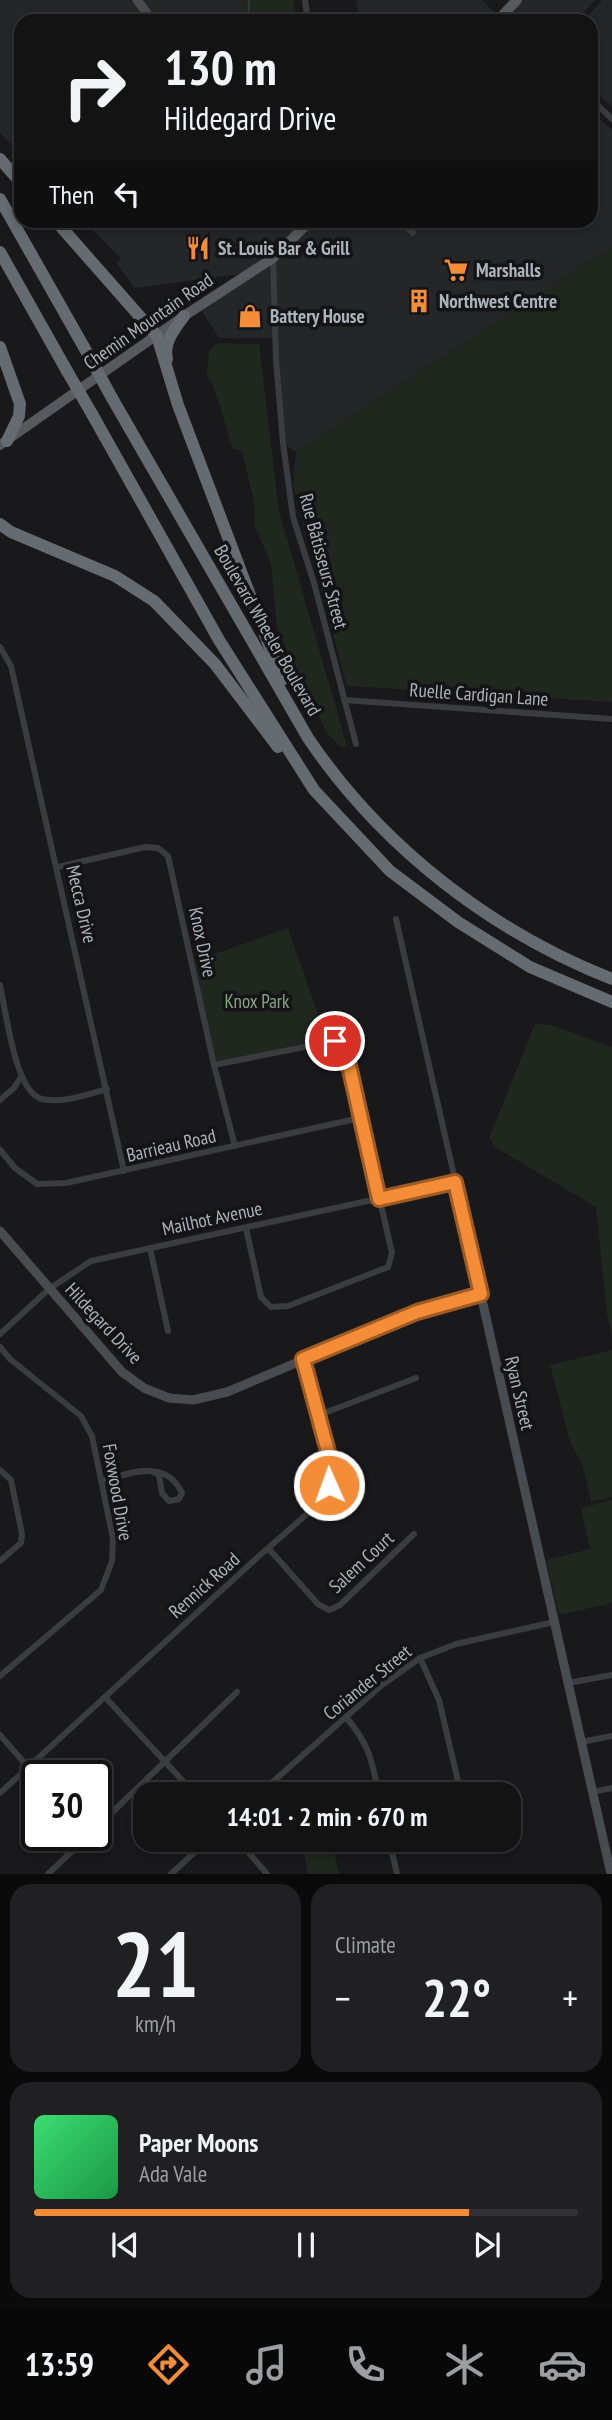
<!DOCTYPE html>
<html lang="en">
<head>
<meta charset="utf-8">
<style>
	body { margin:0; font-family:"PT Sans Narrow",sans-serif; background:#202022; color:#f1f3f6; height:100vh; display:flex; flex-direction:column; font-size:26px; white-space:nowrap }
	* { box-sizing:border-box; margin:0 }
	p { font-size:23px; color:#9d9ea0 }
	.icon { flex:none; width:38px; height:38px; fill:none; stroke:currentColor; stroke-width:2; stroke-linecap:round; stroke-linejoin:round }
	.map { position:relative; height:1874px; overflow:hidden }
	.panel { display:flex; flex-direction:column; gap:10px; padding:10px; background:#0a0a0b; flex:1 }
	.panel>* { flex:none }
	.hud { position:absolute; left:14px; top:14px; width:584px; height:214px; border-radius:21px; box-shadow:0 4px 10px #0003,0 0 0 2px #323234; background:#131314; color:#f1f3f6; overflow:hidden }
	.speed { position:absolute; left:21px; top:1760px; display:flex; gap:14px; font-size:35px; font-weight:700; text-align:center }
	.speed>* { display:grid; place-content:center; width:91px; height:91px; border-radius:50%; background:#131314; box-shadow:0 4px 10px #0003,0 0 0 2px #323234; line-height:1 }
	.speed .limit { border:4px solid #111; border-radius:10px; background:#fff; color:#111 }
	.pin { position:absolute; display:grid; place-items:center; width:60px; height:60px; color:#fff; margin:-30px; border:4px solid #fff; border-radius:50%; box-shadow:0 2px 7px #0007 }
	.me { position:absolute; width:77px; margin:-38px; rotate:358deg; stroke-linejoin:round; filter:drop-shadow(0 0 5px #0008) }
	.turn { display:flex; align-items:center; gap:24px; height:147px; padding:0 35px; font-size:32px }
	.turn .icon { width:91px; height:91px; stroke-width:2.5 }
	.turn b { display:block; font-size:49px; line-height:60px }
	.then { display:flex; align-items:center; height:66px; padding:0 35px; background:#0003; gap:14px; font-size:26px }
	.big { font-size:52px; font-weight:600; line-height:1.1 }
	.panel .widget { flex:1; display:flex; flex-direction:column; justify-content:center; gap:10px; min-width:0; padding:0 24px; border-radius:21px; background:#202022 }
	.panel .dial { align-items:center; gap:0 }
	.dial b { font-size:91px; line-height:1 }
	.song { display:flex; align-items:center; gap:21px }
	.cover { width:84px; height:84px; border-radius:10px; background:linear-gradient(135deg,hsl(140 70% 55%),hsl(140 70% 35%)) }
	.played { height:7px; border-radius:4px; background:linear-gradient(90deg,#f48c38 80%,#323234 80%) }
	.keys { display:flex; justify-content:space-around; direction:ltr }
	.heat { display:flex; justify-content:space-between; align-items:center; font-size:38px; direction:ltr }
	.panel .tiles { flex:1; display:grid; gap:10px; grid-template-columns:1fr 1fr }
	.widget:last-child { grid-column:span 2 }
	.trip { position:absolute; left:133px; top:1782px; width:388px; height:70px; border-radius:21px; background:#131314; box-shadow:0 4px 10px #0003,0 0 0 2px #323234; font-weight:600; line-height:70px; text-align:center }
	.tab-bar { display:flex; height:112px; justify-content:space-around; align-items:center; background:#080808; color:#9d9ea0 }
	.tab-bar .icon { width:49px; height:49px }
	.tab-bar .active { color:#f48c38 }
	.tab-bar b { font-size:32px; color:#f1f3f6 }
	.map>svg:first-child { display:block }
	.built { fill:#252628 }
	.green { fill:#1f271f }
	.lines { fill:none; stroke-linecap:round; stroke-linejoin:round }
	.stream { stroke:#2e3c40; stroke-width:2 }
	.street { stroke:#3a3c40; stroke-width:6 }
	.secondary { stroke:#484c50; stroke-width:9 }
	.primary { stroke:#565a5f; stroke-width:10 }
	.highway { stroke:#666b71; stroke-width:12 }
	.highway-bridge { stroke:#666b71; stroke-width:12 }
	.route-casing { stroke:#9f5b24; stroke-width:18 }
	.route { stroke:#f48c38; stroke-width:12 }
	.labels { text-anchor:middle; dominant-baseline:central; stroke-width:7; stroke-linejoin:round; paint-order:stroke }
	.poi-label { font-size:19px; font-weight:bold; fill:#abb3bb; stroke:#141416; text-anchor:start }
	.street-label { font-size:19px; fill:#abb3bb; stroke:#141416 }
	.park-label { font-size:19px; fill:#88a682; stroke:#141416 }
</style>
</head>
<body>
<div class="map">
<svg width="612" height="1874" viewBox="0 0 612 1874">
	<rect width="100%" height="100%" fill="#19191b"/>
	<!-- built -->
	<g class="built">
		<path d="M0,0H242V21H21V154L0,133Z"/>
		<path d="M356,0H482L500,18L517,0H595L576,21H360Z"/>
		<path d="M602,0H612V106L592,89V21H584Z"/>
		<path d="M592,113L612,130V247L296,452L283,443L276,338H219L199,306L248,273L134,288L116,262L121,259L84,221L592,220Z"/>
	</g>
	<!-- green -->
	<g class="green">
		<path d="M242,0H293L297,21H242Z"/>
		<path d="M612,247V702L347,686L293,486L296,452Z"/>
		<path d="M216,343L259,344L279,511L347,746L342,748L327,733L295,670L277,628L271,564L254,524L255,506L242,451L233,449L214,388L207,376L209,351Z"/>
		<path d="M288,928L328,1043L214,1065L195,961Z"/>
		<path d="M535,1024L551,1025L612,1047V1335L607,1314L596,1207L495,1147L489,1138Z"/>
		<path d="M612,1350V1497L591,1502L582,1463L571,1445L550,1365Z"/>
		<path d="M612,1500V1603L559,1615L546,1560L590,1549L581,1508Z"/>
		<path d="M301,1839H331L339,1874H308Z"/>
	</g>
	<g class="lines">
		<!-- stream -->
		<path class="stream" d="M249,0V21"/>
		<!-- street -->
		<g class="street">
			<path d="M305,0L308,21"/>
			<path d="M592,100L612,119"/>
			<path d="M399,220L413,233"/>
			<path d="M273,258L276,360L283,443L293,517L314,583L356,744"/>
			<path d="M0,647L11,666L124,1171"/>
			<path d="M344,700L612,719"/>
			<path d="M58,867L145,847L158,848L168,856L214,1065L235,1146"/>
			<path d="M396,919L481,1295"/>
			<path d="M0,985C6,1011 15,1093 42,1099C61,1104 89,1094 107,1089"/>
			<path d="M214,1065L335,1041L346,1052L392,1253L388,1267L288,1306L271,1307L261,1297L246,1228"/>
			<path d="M0,1100L14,1088L21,1077"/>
			<path d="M0,1150L15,1168L37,1184L66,1183L360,1118"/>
			<path d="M150,1248L168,1331"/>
			<path d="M0,1334L49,1289L91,1261L455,1182"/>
			<path d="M0,1347L10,1359L81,1416L92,1436L113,1539L112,1561L101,1590L0,1676"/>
			<path d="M319,1415L416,1378"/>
			<path d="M0,1470L11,1480L22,1534L21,1543L0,1561"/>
			<path d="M101,1481C130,1473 166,1458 182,1493L179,1499L169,1501L162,1493L159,1475L151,1471"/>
			<path d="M269,1549L318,1604L329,1610L340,1605L414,1534"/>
			<path d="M420,1658L439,1700L461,1794"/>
			<path d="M568,1683L612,1675"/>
			<path d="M105,1697L195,1794"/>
			<path d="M346,1717C370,1746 371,1758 379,1794"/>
			<path d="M0,1735L28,1767"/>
			<path d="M581,1742L612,1736"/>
			<path d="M593,1792L612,1788"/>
			<path d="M0,1793L259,1556L323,1500L329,1485L330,1459L303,1359"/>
			<path d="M259,1794L382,1685L420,1658L456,1644L554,1622"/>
			<path d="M96,1828L237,1692"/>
			<path d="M237,1839L267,1874"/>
			<path d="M389,1839L397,1874"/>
			<path d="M48,1874L88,1836"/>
			<path d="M171,1874L209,1839"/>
		</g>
		<!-- secondary -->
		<g class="secondary">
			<path d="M137,0L153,21"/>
			<path d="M0,1231L122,1372L144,1388L169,1398L193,1400L227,1392L417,1312L481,1295L611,1874"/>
		</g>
		<!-- primary -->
		<g class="primary">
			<path d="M497,21L517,0"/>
			<path d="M0,445L184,316L273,258L311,220"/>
		</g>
		<!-- highway -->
		<g class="highway">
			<path d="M0,159L21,183"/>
			<path d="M0,199L89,356"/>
			<path d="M55,220L157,336L178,405L282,680"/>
			<path d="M0,252L67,371"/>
			<path d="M0,347L20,404L19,416L7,441"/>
			<path d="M167,359C163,342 175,329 184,316"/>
			<path d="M112,398L308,738C381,846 490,931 612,979"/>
			<path d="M92,414L219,640L314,790L390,871L458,922L530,967L612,1002"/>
			<path d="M0,524L11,532L115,576L154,601L215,664L278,747"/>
		</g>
		<!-- highway-bridge -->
		<g class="highway-bridge">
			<path d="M89,356L112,398"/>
			<path d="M67,371L92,414"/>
		</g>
	</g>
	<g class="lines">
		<!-- route casing -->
		<g class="route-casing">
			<path id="route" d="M329,1485L330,1459L303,1359L417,1312L481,1294L455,1182L379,1199L346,1052L335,1041"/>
		</g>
		<!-- route -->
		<use href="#route" class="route"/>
	</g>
	<!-- icons -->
	<defs>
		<g id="restaurant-bare" transform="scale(1.89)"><path d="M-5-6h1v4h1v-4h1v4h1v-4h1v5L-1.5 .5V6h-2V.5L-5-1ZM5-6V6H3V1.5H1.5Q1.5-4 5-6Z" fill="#f48c38" stroke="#141416" stroke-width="2.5" paint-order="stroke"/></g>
		<g id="supermarket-bare" transform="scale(1.89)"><path d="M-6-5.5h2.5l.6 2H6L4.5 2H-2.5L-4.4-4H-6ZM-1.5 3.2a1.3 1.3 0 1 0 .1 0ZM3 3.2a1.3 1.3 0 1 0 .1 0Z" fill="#f48c38" stroke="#141416" stroke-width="2.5" paint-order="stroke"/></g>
		<g id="building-bare" transform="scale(1.89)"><path d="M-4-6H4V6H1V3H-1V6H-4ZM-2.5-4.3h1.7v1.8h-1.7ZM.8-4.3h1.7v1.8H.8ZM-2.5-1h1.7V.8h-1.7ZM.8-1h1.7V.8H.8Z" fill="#f48c38" stroke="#141416" stroke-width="2.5" paint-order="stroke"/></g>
		<g id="shop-bare" transform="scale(1.89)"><path d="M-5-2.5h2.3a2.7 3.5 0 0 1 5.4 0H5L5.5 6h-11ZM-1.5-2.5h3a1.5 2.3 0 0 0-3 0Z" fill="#f48c38" stroke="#141416" stroke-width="2.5" paint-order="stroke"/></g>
	</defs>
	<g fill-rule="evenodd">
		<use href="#restaurant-bare" x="198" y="248"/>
		<use href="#supermarket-bare" x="456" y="270"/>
		<use href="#building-bare" x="419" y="301"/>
		<use href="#shop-bare" x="250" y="316"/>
	</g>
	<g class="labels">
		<!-- poi labels -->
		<g class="poi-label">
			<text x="218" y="248">St. Louis Bar &amp; Grill</text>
			<text x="476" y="270">Marshalls</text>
			<text x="439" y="301">Northwest Centre</text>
			<text x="270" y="316">Battery House</text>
		</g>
		<!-- street labels -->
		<g class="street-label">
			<text transform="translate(148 321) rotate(-35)">Chemin Mountain Road</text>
			<text transform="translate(324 561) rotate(75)">Rue Bâtisseurs Street</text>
			<text transform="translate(268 630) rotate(60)">Boulevard Wheeler Boulevard</text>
			<text transform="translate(479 694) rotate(4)">Ruelle Cardigan Lane</text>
			<text transform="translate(82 904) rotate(77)">Mecca Drive</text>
			<text transform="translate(203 942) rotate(78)">Knox Drive</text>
			<text transform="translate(171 1145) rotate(-13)">Barrieau Road</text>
			<text transform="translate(212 1218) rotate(-12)">Mailhot Avenue</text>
			<text transform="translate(104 1323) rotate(47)">Hildegard Drive</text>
			<text transform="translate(520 1393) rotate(77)">Ryan Street</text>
			<text transform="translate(118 1492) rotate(80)">Foxwood Drive</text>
			<text transform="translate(361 1562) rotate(-43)">Salem Court</text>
			<text transform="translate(204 1585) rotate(-42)">Rennick Road</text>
			<text transform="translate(367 1682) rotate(-39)">Coriander Street</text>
		</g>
		<!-- park labels -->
		<g class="park-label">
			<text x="257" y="1001">Knox Park</text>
		</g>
	</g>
</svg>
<div class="speed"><div class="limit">30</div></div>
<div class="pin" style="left:335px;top:1041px;background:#d93025"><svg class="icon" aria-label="arrive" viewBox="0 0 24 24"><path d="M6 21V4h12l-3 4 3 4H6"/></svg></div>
<svg class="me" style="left:329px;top:1485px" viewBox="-20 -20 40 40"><circle r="17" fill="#f48c38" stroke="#fff" stroke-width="3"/><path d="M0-11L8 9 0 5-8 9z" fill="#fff"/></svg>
<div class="trip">14:01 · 2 min · 670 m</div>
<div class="hud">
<div class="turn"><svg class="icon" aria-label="right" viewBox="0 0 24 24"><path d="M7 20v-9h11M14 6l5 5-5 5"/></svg><div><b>130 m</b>Hildegard Drive</div></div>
<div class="then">Then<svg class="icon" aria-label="left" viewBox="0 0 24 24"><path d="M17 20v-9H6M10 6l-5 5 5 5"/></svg></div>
</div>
</div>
<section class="panel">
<div class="tiles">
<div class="widget dial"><b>21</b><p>km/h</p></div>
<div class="widget"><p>Climate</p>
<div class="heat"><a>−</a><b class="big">22°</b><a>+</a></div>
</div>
<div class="widget">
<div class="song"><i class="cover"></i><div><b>Paper Moons</b><p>Ada Vale</p></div></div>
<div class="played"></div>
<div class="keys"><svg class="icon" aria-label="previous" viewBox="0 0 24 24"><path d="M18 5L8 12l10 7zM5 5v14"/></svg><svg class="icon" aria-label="pause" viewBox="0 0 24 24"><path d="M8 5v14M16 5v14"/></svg><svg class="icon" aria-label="next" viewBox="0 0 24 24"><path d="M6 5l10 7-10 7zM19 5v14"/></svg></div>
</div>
</div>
</section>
<nav class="tab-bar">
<b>13:59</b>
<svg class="icon active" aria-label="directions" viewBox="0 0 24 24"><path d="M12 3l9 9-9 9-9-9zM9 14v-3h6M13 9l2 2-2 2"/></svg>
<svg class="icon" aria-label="music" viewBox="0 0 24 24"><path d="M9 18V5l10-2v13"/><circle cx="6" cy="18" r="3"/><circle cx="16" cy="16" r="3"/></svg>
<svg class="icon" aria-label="phone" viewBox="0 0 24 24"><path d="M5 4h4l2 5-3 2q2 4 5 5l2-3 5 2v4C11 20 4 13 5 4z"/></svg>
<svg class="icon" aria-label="climate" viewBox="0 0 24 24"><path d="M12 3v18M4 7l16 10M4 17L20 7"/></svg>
<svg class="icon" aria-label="car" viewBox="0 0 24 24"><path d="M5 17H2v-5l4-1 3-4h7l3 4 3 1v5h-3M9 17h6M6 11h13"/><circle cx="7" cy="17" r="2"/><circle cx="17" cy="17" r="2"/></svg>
</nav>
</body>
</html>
